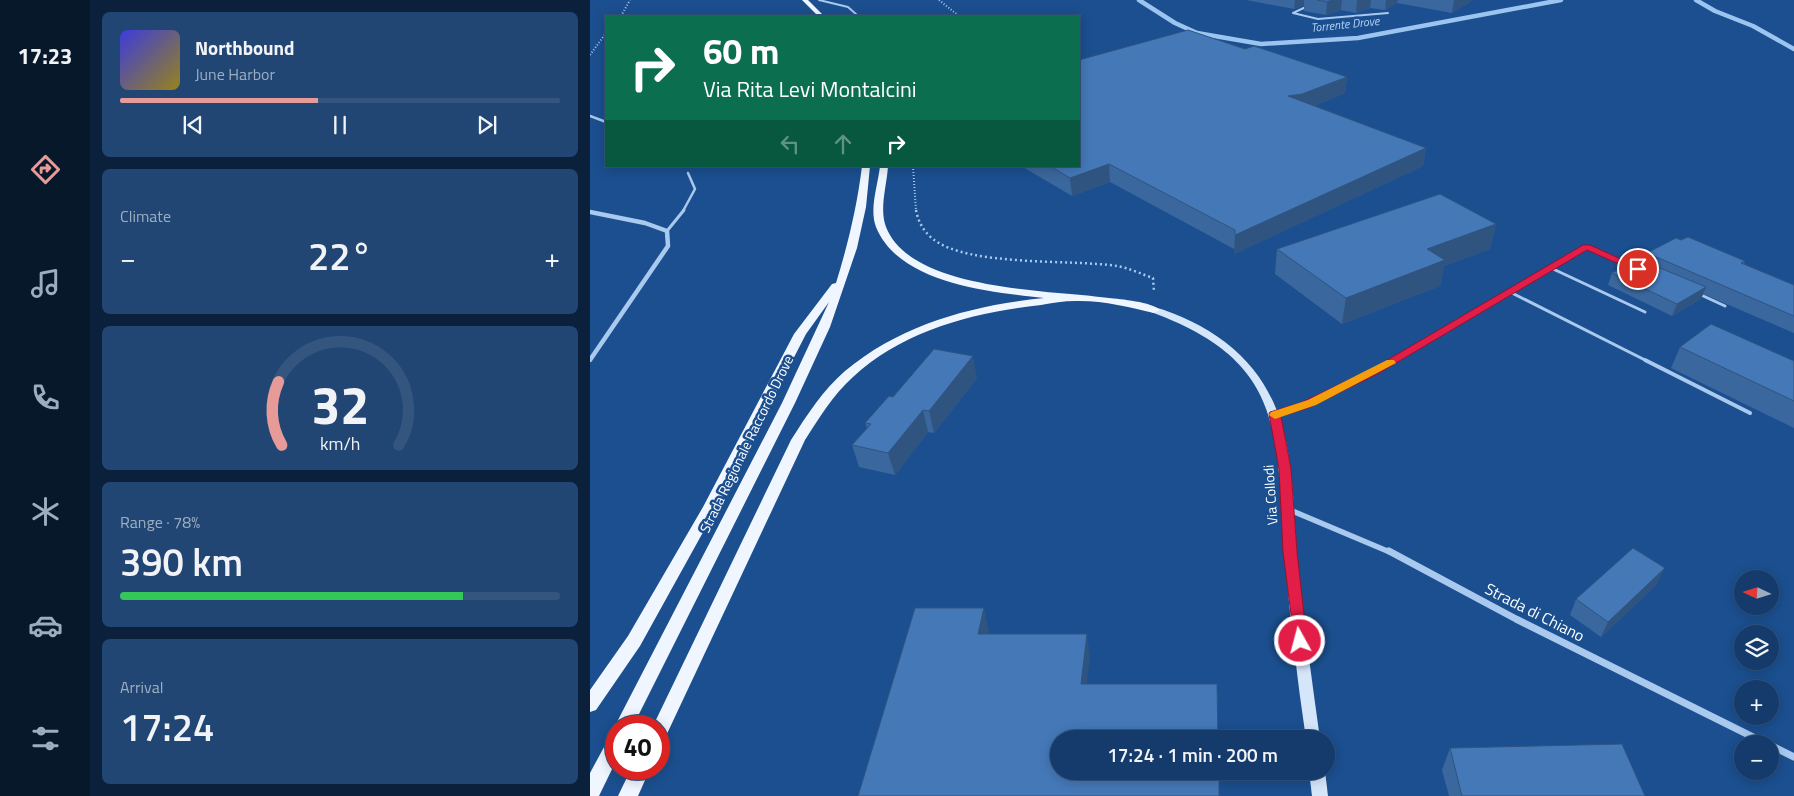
<!DOCTYPE html>
<html lang="en">
<head>
<meta charset="utf-8">
<style>
	body { margin:0; font-family:"Titillium Web",sans-serif; background:#214673; color:#f1f3f6; height:100vh; display:flex; flex-direction:column; font-size:19px; white-space:nowrap }
	* { box-sizing:border-box; margin:0 }
	p { font-size:16px; color:#9dadc1 }
	.icon { flex:none; width:28px; height:28px; fill:none; stroke:currentColor; stroke-width:2; stroke-linecap:round; stroke-linejoin:round }
	.map { position:relative; flex:1; overflow:hidden }
	.drawer { display:flex; flex-direction:column; gap:12px; padding:12px; background:#0b203b; width:500px }
	.drawer>* { flex:none }
	.guide { position:absolute; left:15px; top:15px; width:475px; height:152px; border-radius:0px; box-shadow:0 2px 12px #0003,0 0 0 1px #33557e; background:#0b6e4f; color:#fff; overflow:hidden }
	.needle { width:32px; rotate:274deg }
	.buttons { position:absolute; left:1144px; top:570px; display:grid; gap:10px }
	.buttons a { display:grid; place-items:center; width:45px; height:45px; border-radius:50%; background:#143b6b; box-shadow:0 2px 12px #0003,0 0 0 1px #33557e; font-size:25px }
	.speed { position:absolute; left:15px; top:715px; display:flex; gap:10px; font-size:25px; font-weight:700; text-align:center }
	.speed>* { display:grid; place-content:center; width:65px; height:65px; border-radius:50%; background:#143b6b; box-shadow:0 2px 12px #0003,0 0 0 1px #33557e; line-height:1 }
	.speed .limit { border:8px solid #d22; background:#fff; color:#111 }
	.pin { position:absolute; display:grid; place-items:center; width:42px; height:42px; color:#fff; margin:-21px; border:2px solid #fff; border-radius:50%; box-shadow:0 1px 5px #0007 }
	.me { position:absolute; width:55px; margin:-28px; rotate:353deg; stroke-linejoin:round; filter:drop-shadow(0 0 4px #0008) }
	.turn { display:flex; align-items:center; gap:18px; height:105px; padding:0 15px; font-size:22px }
	.turn .icon { width:65px; height:65px; stroke-width:2.5 }
	.turn b { display:block; font-size:35px; line-height:42px }
	.lanes { display:flex; align-items:center; height:48px; padding:0 15px; background:#0003; justify-content:center; gap:25px; direction:ltr }
	.lanes .off { opacity:.35 }
	.big { font-size:38px; font-weight:600; line-height:1.1 }
	.drawer .tile { flex:1; display:flex; flex-direction:column; justify-content:center; gap:8px; min-width:0; padding:0 18px; border-radius:8px; background:#214673 }
	.drawer .dial { align-items:center; gap:0 }
	.dial svg { height:130px; overflow:visible; fill:none; stroke:#33557e; stroke-width:7; stroke-linecap:round; text-anchor:middle }
	.dial text { fill:#f1f3f6; stroke:none }
	.song { display:flex; align-items:center; gap:15px }
	.cover { width:60px; height:60px; border-radius:8px; background:linear-gradient(135deg,hsl(240 70% 55%),hsl(50 70% 35%)) }
	.played { height:5px; border-radius:2px; background:linear-gradient(90deg,#e69b98 45%,#33557e 45%) }
	.keys { display:flex; justify-content:space-around; direction:ltr }
	.heat { display:flex; justify-content:space-between; align-items:center; font-size:28px; direction:ltr }
	.charge { height:8px; border-radius:4px; background:linear-gradient(90deg,#34c759 78%,#33557e 0) }
	.trip { position:absolute; left:460px; top:730px; width:285px; height:50px; border-radius:25px; background:#143b6b; box-shadow:0 2px 12px #0003,0 0 0 1px #33557e; font-weight:600; line-height:50px; text-align:center }
	main { display:flex; flex:1; min-height:0 }
	.tabs { display:flex; flex-direction:column; width:90px; justify-content:space-around; align-items:center; background:#08182b; color:#9dadc1 }
	.tabs .icon { width:35px; height:35px }
	.tabs .on { color:#e69b98 }
	.tabs b { font-size:22px; color:#f1f3f6 }
	.map>svg:first-child { display:block }
	.lines { fill:none; stroke-linecap:round; stroke-linejoin:round }
	.stream { stroke:#9cc4f0; stroke-width:4.5 }
	.path-far1 { stroke:#a9c9ee; stroke-width:2; stroke-dasharray:1 2; stroke-linecap:butt }
	.path { stroke:#a9c9ee; stroke-width:2.5; stroke-dasharray:2 3; stroke-linecap:butt }
	.lane-far3 { stroke:#a9c9ee; stroke-width:2 }
	.lane-far2 { stroke:#a9c9ee; stroke-width:2.5 }
	.lane-far1 { stroke:#a9c9ee; stroke-width:3 }
	.lane { stroke:#a9c9ee; stroke-width:4 }
	.street-far2 { stroke:#a9c9ee; stroke-width:4.5 }
	.street-far1 { stroke:#a9c9ee; stroke-width:5.5 }
	.street { stroke:#a9c9ee; stroke-width:7 }
	.secondary { fill:#d6e6fa; fill-rule:evenodd }
	.primary { fill:#f0f6ff; fill-rule:evenodd }
	.wall { fill:#3a679d }
	.shaded-wall { fill:#305480 }
	.building { fill:#4478b7; stroke:#305480 }
	.route { fill:#e11d48; stroke:#92132f }
	.slow { fill:#f59e0b }
	.labels { text-anchor:middle; dominant-baseline:central; stroke-width:5; stroke-linejoin:round; paint-order:stroke }
	.far-water-label { font-size:12px; font-style:italic; fill:#b5d3f5; stroke:#1b4f8f }
	.street-label { font-size:14px; fill:#fff; stroke:#1b4f8f }
	.near-street-label { font-size:16px; fill:#fff; stroke:#1b4f8f }
</style>
</head>
<body>
<main>
<nav class="tabs">
<b>17:23</b>
<svg class="icon on" aria-label="directions" viewBox="0 0 24 24"><path d="M12 3l9 9-9 9-9-9zM9 14v-3h6M13 9l2 2-2 2"/></svg>
<svg class="icon" aria-label="music" viewBox="0 0 24 24"><path d="M9 18V5l10-2v13"/><circle cx="6" cy="18" r="3"/><circle cx="16" cy="16" r="3"/></svg>
<svg class="icon" aria-label="phone" viewBox="0 0 24 24"><path d="M5 4h4l2 5-3 2q2 4 5 5l2-3 5 2v4C11 20 4 13 5 4z"/></svg>
<svg class="icon" aria-label="climate" viewBox="0 0 24 24"><path d="M12 3v18M4 7l16 10M4 17L20 7"/></svg>
<svg class="icon" aria-label="car" viewBox="0 0 24 24"><path d="M5 17H2v-5l4-1 3-4h7l3 4 3 1v5h-3M9 17h6M6 11h13"/><circle cx="7" cy="17" r="2"/><circle cx="17" cy="17" r="2"/></svg>
<svg class="icon" aria-label="filters" viewBox="0 0 24 24"><path d="M4 7h16M4 17h16"/><circle cx="9" cy="7" r="2"/><circle cx="15" cy="17" r="2"/></svg>
</nav>
<section class="drawer">
<div class="tile">
<div class="song"><i class="cover"></i><div><b>Northbound</b><p>June Harbor</p></div></div>
<div class="played"></div>
<div class="keys"><svg class="icon" aria-label="previous" viewBox="0 0 24 24"><path d="M18 5L8 12l10 7zM5 5v14"/></svg><svg class="icon" aria-label="pause" viewBox="0 0 24 24"><path d="M8 5v14M16 5v14"/></svg><svg class="icon" aria-label="next" viewBox="0 0 24 24"><path d="M6 5l10 7-10 7zM19 5v14"/></svg></div>
</div>
<div class="tile"><p>Climate</p>
<div class="heat"><a>−</a><b class="big">22°</b><a>+</a></div>
</div>
<div class="tile dial"><svg viewBox="0 0 100 80">
<path d="M14 69A42 42 0 1 1 86 69"/>
<path d="M14 69A42 42 0 0 1 12 30" stroke="#e69b98"/>
<text x="50" y="56" font-size="32" font-weight="700">32</text>
<text x="50" y="72" font-size="11">km/h</text>
</svg></div>
<div class="tile"><p>Range · 78%</p><b class="big">390 km</b><div class="charge"></div></div>
<div class="tile"><p>Arrival</p><b class="big">17:24</b></div>
</section>
<div class="map">
<svg width="1204" height="796" viewBox="0 0 1204 796">
	<rect width="100%" height="100%" fill="#1b4f8f"/>
	<g class="lines">
		<!-- stream -->
		<g class="stream">
			<path d="M549,0L585,23L607,33L671,44L768,38L971,0"/>
			<path d="M1106,0L1125,11L1163,26L1204,49"/>
		</g>
		<!-- path-far1 -->
		<g class="path-far1">
			<path d="M349,0L369,16"/>
			<path d="M31,16L40,0"/>
			<path d="M0,55L16,33"/>
			<path d="M323,166L326,211"/>
		</g>
		<!-- path -->
		<path class="path" d="M326,210C328,221 333,231 343,239C378,267 481,259 527,266C539,268 551,274 563,278L564,292"/>
		<!-- lane-far3 -->
		<g class="lane-far3">
			<path d="M229,0L258,7L267,15"/>
			<path d="M718,6L703,13L728,19L798,13"/>
		</g>
		<!-- lane-far2 -->
		<g class="lane-far2">
			<path d="M0,116L16,122"/>
			<path d="M93,211L105,189L98,173"/>
		</g>
		<!-- lane-far1 -->
		<g class="lane-far1">
			<path d="M77,231L94,210"/>
			<path d="M961,268L1055,312"/>
			<path d="M920,292L1057,361"/>
			<path d="M1109,294L1135,306"/>
			<path d="M802,361L996,247L1042,266"/>
		</g>
		<!-- lane -->
		<g class="lane">
			<path d="M1055,360L1160,413"/>
			<path d="M684,414L722,402L805,360"/>
		</g>
		<!-- street-far2 -->
		<path class="street-far2" d="M0,212L55,223L77,231L78,246L0,360"/>
		<!-- street-far1 -->
		<path class="street-far1" d="M700,510L802,553"/>
		<!-- street -->
		<g class="street">
			<path d="M799,551L926,619L1177,744"/>
			<path d="M1180,745L1204,757"/>
		</g>
		<!-- secondary -->
		<g class="secondary">
			<path d="M564,307C589,314 614,326 635,342C710,400 700,482 708,566C714,624 722,681 730,739H716C707,679 700,618 695,558C685,434 698,362 561,312L560,310L561,308Z"/>
			<path d="M719,771H735L738,796H722Z"/>
		</g>
		<!-- primary -->
		<g class="primary">
			<path d="M212,0H218L234,16H228Z"/>
			<path d="M272,166H280L276,207L267,248L240,327L205,403L43,726H26V729L25,726L28,720L192,403L239,302L216,334L127,507L50,646L6,710L0,712V690L38,636L113,507L204,334L242,284L246,283C258,244 267,207 272,166Z"/>
			<path d="M290,166H298C297,185 289,209 296,227C321,291 460,290 519,298C530,299 562,302 570,310L564,313C539,307 511,300 485,301C474,301 462,303 451,305C385,312 313,330 263,377C243,395 229,418 215,440L75,738L69,740V726H63L201,440C217,415 233,390 255,371C311,324 383,305 454,298C401,292 309,284 286,227C279,209 288,185 290,166Z"/>
			<path d="M26,734V761L9,796H0V773L20,736Z"/>
			<path d="M41,769H60L48,796H28Z"/>
		</g>
	</g>
	<!-- wall -->
	<g class="wall">
		<path d="M656,0H883L862,13L807,3L795,10L780,8L766,13L751,10L736,15L714,11V5L704,9Z"/>
		<path d="M655,49L757,77L755,93L724,106L836,148L833,166L644,254V249L520,182L482,196L431,166H489Z"/>
		<path d="M906,224L900,249L854,266L850,286L752,324L685,274L687,249Z"/>
		<path d="M1091,240L1155,261L1154,264L1204,285V333L1113,294L1111,299L1082,316L1018,285L1022,273L1054,261L1057,253Z"/>
		<path d="M1090,347L1204,361V428L1081,368Z"/>
		<path d="M387,378L344,433L338,432L305,475L269,467L262,445L277,428L275,423Z"/>
		<path d="M1067,584L1011,637L980,615L986,599Z"/>
		<path d="M860,748L1055,796H859L852,770Z"/>
	</g>
	<!-- shaded-wall -->
	<g class="shaded-wall">
		<path d="M705,0H714V5L704,9Z"/>
		<path d="M743,0H752L751,10L736,15L737,2Z"/>
		<path d="M767,0H781L780,8L766,13Z"/>
		<path d="M796,0H808L807,3L795,10Z"/>
		<path d="M864,0H883L862,13Z"/>
		<path d="M757,77L755,93L711,111L698,96Z"/>
		<path d="M836,148L833,166L644,254L645,235Z"/>
		<path d="M519,164L520,182L482,196L480,178Z"/>
		<path d="M906,224L900,249L854,266L850,286L752,324L756,298L837,249Z"/>
		<path d="M1116,287L1111,299L1082,316L1087,304Z"/>
		<path d="M383,356L387,378L344,433L339,411Z"/>
		<path d="M333,410L338,432L305,475L298,453Z"/>
		<path d="M1075,568L1067,584L1011,637L1018,622Z"/>
		<path d="M394,608L399,631L393,656L388,634Z"/>
		<path d="M497,634L500,657L494,706L491,684Z"/>
	</g>
	<!-- building -->
	<g class="building">
		<path d="M727,0H743L737,2Z"/>
		<path d="M598,30L655,49L664,46L757,77L712,94L698,96L836,148L645,235V230L519,164L480,178L460,166H489V60Z"/>
		<path d="M850,194L906,224L837,249L855,260L756,298L687,249Z"/>
		<path d="M1098,237L1155,261L1151,263L1204,285V316L1057,253L1086,238L1091,240Z"/>
		<path d="M1048,259L1116,287L1087,304L1022,273Z"/>
		<path d="M1121,324L1204,361V401L1090,347Z"/>
		<path d="M344,349L383,356L339,411L333,410L298,453L262,445L281,424L275,423L299,396L303,397Z"/>
		<path d="M1043,548L1075,568L1018,622L986,599Z"/>
		<path d="M325,608H394L388,634H497L491,684H627L628,739H469V771H629V796H268Z"/>
		<path d="M1032,744L1055,796H872L860,748Z"/>
	</g>
	<!-- route -->
	<path class="route" d="M993,245H1000L1053,269L1045,271L997,250L789,373L718,408L691,416L701,469L707,552L717,641L715,645L710,647L705,645L693,552L689,469L679,414L680,412L710,403L782,369Z"/>
	<!-- slow -->
	<path class="slow" d="M797,360H804L806,363L726,405L685,419L679,415L681,412L718,400Z"/>
	<g class="labels">
		<!-- far-water labels -->
		<g class="far-water-label">
			<text transform="translate(755 24) rotate(-6)">Torrente Drove</text>
		</g>
		<!-- street labels -->
		<g class="street-label">
			<text transform="translate(156 444) rotate(-64)">Strada Regionale Raccordo Drove</text>
			<text transform="translate(680 495) rotate(-94)">Via Collodi</text>
		</g>
		<!-- near-street labels -->
		<g class="near-street-label">
			<text transform="translate(945 612) rotate(27)">Strada di Chiano</text>
		</g>
	</g>
</svg>
<div class="buttons">
<a><svg class="needle" viewBox="-14 -14 28 28"><path d="M0-13l5 13h-10z" fill="#e53935"/><path d="M0 13l5-13h-10z" fill="#9dadc1"/></svg></a>
<a><svg class="icon" aria-label="layers" viewBox="0 0 24 24"><path d="M12 4l9 5-9 5-9-5zM3 14l9 5 9-5"/></svg></a>
<a>+</a>
<a>−</a>
</div>
<div class="speed"><div class="limit">40</div></div>
<div class="pin" style="left:1048px;top:269px;background:#d93025"><svg class="icon" aria-label="arrive" viewBox="0 0 24 24"><path d="M6 21V4h12l-3 4 3 4H6"/></svg></div>
<svg class="me" style="left:710px;top:641px" viewBox="-20 -20 40 40"><circle r="17" fill="#e11d48" stroke="#fff" stroke-width="3"/><path d="M0-11L8 9 0 5-8 9z" fill="#fff"/></svg>
<div class="trip">17:24 · 1 min · 200 m</div>
<div class="guide">
<div class="turn"><svg class="icon" aria-label="right" viewBox="0 0 24 24"><path d="M7 20v-9h11M14 6l5 5-5 5"/></svg><div><b>60 m</b>Via Rita Levi Montalcini</div></div>
<div class="lanes"><svg class="icon off" aria-label="left" viewBox="0 0 24 24"><path d="M17 20v-9H6M10 6l-5 5 5 5"/></svg><svg class="icon off" aria-label="ahead" viewBox="0 0 24 24"><path d="M12 20V5M6 11l6-6 6 6"/></svg><svg class="icon" aria-label="right" viewBox="0 0 24 24"><path d="M7 20v-9h11M14 6l5 5-5 5"/></svg></div>
</div>
</div>
</main>
</body>
</html>
